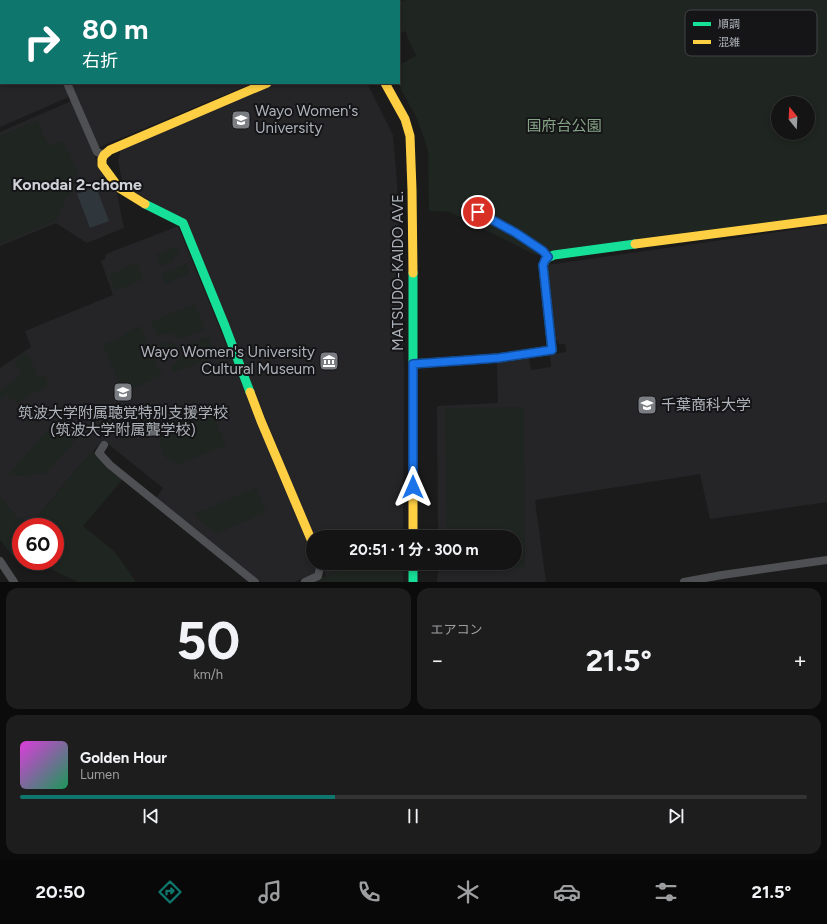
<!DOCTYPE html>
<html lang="ja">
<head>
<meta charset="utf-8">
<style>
	body { margin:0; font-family:Figtree,"Noto Sans JP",sans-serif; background:#1d1d1d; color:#f1f3f6; height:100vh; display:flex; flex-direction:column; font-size:15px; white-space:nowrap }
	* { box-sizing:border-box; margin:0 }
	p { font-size:13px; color:#9d9ea0 }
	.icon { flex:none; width:22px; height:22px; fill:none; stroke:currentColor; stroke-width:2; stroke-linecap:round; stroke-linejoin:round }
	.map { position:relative; height:582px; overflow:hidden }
	.drawer { display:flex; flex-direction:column; gap:6px; padding:6px; background:#0b0b0b; flex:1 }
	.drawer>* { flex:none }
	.guide { position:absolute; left:0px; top:0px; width:400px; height:84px; box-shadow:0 2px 6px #0003,0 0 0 1px #333334; background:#0f766e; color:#fff; overflow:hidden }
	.needle { width:26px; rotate:342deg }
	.tools { position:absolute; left:771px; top:96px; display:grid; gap:8px }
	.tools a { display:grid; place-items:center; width:44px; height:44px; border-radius:50%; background:#141414; box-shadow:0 2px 6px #0003,0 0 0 1px #333334; font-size:20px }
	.speed { position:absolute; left:12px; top:518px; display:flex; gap:8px; font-size:20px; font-weight:700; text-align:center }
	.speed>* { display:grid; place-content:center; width:52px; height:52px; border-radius:50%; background:#141414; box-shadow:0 2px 6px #0003,0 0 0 1px #333334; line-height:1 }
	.speed .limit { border:6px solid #d22; background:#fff; color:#111 }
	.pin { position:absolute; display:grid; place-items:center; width:34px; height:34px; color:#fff; margin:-17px; border:2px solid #fff; border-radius:50%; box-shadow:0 1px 4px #0007 }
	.me { position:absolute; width:44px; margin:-22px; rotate:0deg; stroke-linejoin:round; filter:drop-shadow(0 0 3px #0008) }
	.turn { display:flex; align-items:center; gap:14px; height:84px; padding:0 16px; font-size:18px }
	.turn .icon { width:52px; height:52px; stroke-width:2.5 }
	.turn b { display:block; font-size:28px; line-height:34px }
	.big { font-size:30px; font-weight:700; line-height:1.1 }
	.drawer .widget { flex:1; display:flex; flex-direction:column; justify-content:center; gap:6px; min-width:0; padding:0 14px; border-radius:12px; background:#1d1d1d }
	.drawer .dial { align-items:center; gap:0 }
	.dial b { font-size:52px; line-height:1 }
	.song { display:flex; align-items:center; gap:12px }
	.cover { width:48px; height:48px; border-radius:6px; background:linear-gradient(135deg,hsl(300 70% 55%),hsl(150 70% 35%)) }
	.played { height:4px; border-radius:2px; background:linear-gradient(90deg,#0f766e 40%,#333334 40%) }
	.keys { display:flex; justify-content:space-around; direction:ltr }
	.heat { display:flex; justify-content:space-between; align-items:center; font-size:22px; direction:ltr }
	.drawer .tiles { flex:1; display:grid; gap:6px; grid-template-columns:1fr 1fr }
	.widget:last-child { grid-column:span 2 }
	.trip { position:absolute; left:306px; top:530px; width:216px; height:40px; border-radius:20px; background:#141414; box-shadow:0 2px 6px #0003,0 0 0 1px #333334; font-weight:700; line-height:40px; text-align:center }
	.dock { display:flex; height:64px; justify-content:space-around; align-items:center; background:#080808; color:#9d9ea0 }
	.dock .icon { width:28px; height:28px }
	.dock .active { color:#0f766e }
	.dock b { font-size:18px; color:#f1f3f6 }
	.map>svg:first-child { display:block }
	.built { fill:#252528 }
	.green { fill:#1f2520; fill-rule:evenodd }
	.water { fill:#2f363c }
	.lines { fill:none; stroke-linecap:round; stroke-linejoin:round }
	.street { stroke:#4f5054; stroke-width:8 }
	.fast { stroke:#16e098; stroke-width:9 }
	.slow { stroke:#ffcf43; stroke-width:9 }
	.route-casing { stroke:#114b97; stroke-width:10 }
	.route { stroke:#1a73e8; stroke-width:7 }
	.labels { text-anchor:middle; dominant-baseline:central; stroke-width:4; stroke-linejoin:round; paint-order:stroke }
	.poi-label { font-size:15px; fill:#adb2ba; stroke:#151517; text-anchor:start }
	.park-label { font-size:15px; fill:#86a487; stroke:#151517 }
	.street-label { font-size:15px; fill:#adb2ba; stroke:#151517 }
	.neighbourhood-label { font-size:16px; font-weight:bold; fill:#ced1d7; stroke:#151517 }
	.key { fill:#151517; stroke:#434448; stroke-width:1 }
	.key-label { font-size:11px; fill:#adb2ba }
</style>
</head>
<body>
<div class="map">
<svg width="827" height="582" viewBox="0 0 827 582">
	<rect width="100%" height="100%" fill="#1b1b1b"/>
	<!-- built -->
	<g class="built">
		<rect x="35" y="0" width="292" height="1"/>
		<path d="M0,10H1V83H63L69,97L0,127Z"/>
		<path d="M70,83H253L100,147L97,146Z"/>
		<path d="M276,83H367L393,135L397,183L404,372L403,537H315L298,500L187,222L123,185L118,161L121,148Z"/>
		<path d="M71,101L93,152L98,166L116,189L124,228L87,243L56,223L0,246V132Z"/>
		<path d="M827,225V502L710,519L700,474L535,500L546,582H437L439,563H515V537H438L437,406L498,403L497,363L529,358L531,370L551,367L550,355L566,352L565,344H559L556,339L547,265Z"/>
		<path d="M178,226L256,417L313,552V563H318L313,574L295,582H261L156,498L163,488L103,440L77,469L32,523L17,518L0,497V368L31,347L25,331L113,295L101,261L105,259L106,254Z"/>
		<path d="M326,563H359L326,576L325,574Z"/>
	</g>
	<!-- green -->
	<g class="green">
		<path d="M406,0H827V216L548,256L533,254L450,212L429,211L428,151L422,132L417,119L398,83H399V65L416,56L405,31L399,34V2ZM778,103H808V133H778Z"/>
		<path d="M37,120L49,146L63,141L79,175L65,181L70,195L66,197L57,220L0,244V136Z"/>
		<path d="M177,246L180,254L174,255L173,261L161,266L156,255Z"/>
		<path d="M137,263L143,279L115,291L109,275Z"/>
		<path d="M186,264L190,273L165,284L161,274Z"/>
		<path d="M194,304L205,329L182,339C173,333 166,333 157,336L151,322Z"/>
		<path d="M140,326L162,376L123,392L103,345L126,335L125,333Z"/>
		<path d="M206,337L209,338L215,353L214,356L173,373L171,366C182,359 180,357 186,346Z"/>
		<path d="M166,342C171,342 173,343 176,347L175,351L166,359L160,344Z"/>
		<path d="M26,353L31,361L38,378L45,376L49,386L23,399L17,403L6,395L0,400V390L22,375L14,361Z"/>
		<path d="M215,403L220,414L216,422L226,445L180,464C169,461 163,458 161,447C160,441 159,434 163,429C169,420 204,408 215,403Z"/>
		<path d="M524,407L525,567L447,568V563H515V537H446L445,408Z"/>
		<path d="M56,420L75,436L74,442L46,473L20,476L8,475Z"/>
		<path d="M93,451L123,479L83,526L115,552L136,582H78L34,561H55V527H21V554L13,556L0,540V497L17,518L32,523L77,469Z"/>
		<path d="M256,488L266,512L216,534L194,514Z"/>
		<path d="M359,563H403V582H314L326,576Z"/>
	</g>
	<!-- water -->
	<path class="water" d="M96,187L109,221L90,228L77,194Z"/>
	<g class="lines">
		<!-- street -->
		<g class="street">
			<path d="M32,0L33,1"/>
			<path d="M10,1L13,0"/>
			<path d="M386,1L388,0"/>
			<path d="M0,5H1"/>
			<path d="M67,83L97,152L104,155"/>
			<path d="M466,205L516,233L543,251L548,257"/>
			<path d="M104,445L99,453L110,465L255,582"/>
			<path d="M0,561L14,582"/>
			<path d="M305,582L318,576L321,563"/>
			<path d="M684,582L722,575L827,560"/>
		</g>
		<!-- fast -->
		<g class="fast">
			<path d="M145,204L183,223L225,326L250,392"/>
			<path d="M413,273V434"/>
			<path d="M413,364L498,358L552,350L543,265L547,258L554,255L635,244"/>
			<path d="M413,563V582"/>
		</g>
		<!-- slow -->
		<g class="slow">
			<path d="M338,0L339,1"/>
			<path d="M385,83L405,119L410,136L412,190L413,273"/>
			<path d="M145,204L119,188L102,165V159L104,155L110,150L267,83"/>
			<path d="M635,244L827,219"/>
			<path d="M250,392L261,421L313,544"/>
			<path d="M413,434V537"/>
		</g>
	</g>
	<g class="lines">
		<!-- route casing -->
		<g class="route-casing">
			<path id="route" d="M413,487V364L498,358L552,350L543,265L545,260L548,257L543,251L516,233L478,212"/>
		</g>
		<!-- route -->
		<use href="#route" class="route"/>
	</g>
	<!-- icons -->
	<defs>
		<g id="university-square" transform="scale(1)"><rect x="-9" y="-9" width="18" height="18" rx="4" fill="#7a7d82" stroke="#151517"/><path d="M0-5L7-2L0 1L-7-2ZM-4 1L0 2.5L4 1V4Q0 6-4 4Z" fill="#fff"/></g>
		<g id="museum-square" transform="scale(1)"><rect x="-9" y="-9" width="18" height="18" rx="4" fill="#7a7d82" stroke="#151517"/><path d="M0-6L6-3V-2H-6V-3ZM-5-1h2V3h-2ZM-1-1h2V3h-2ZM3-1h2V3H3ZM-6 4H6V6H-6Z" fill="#fff"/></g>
		<g id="school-square" transform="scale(1)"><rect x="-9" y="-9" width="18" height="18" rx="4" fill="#7a7d82" stroke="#151517"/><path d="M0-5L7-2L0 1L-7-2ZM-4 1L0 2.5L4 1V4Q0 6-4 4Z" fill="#fff"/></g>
	</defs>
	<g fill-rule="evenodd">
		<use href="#university-square" x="241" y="120"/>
		<use href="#museum-square" x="329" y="361"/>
		<use href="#school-square" x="123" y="392"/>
		<use href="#university-square" x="647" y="405"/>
	</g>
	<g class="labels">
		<!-- poi labels -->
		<g class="poi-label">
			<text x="255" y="111">Wayo Women's<tspan x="255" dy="17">University</tspan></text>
			<text x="315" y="352" text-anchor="end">Wayo Women's University<tspan x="315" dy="17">Cultural Museum</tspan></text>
			<text x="661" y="405">千葉商科大学</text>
			<text x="123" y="413" text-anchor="middle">筑波大学附属聴覚特別支援学校<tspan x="123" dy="17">(筑波大学附属聾学校)</tspan></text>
		</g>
		<!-- park labels -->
		<g class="park-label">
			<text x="564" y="126">国府台公園</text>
		</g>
		<!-- street labels -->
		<g class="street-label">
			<text transform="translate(398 271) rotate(-90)">MATSUDO-KAIDO AVE.</text>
		</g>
		<!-- neighbourhood labels -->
		<g class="neighbourhood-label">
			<text x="77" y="184">Konodai 2-chome</text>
		</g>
	</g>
	<!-- legend -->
	<rect x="685" y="10" width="132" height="46" rx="6" class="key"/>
	<rect x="693" y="22" width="18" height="4" fill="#16e098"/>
	<rect x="693" y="40" width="18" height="4" fill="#ffcf43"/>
	<g class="key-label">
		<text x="718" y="28">順調</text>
		<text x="718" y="46">混雑</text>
	</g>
</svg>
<div class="tools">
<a><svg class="needle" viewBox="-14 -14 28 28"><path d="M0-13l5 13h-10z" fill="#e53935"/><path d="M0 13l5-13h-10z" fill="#9d9ea0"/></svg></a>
</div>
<div class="speed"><div class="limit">60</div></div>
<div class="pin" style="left:478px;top:212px;background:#d93025"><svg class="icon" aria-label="arrive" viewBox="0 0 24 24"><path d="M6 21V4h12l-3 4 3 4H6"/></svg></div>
<svg class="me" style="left:413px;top:487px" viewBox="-20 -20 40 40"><path d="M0-17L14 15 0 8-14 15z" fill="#1a73e8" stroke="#fff" stroke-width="4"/></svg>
<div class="trip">20:51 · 1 分 · 300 m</div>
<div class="guide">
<div class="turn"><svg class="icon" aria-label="right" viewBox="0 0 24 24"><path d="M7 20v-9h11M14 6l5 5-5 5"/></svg><div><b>80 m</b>右折</div></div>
</div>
</div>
<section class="drawer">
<div class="tiles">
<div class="widget dial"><b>50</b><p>km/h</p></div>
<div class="widget"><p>エアコン</p>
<div class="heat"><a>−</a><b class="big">21.5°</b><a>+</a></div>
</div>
<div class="widget">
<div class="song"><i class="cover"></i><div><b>Golden Hour</b><p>Lumen</p></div></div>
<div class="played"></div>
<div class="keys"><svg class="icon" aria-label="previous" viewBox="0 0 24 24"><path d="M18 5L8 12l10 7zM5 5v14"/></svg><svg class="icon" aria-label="pause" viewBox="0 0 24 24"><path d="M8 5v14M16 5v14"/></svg><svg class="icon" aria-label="next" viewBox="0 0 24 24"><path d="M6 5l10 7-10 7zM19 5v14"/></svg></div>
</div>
</div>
</section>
<nav class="dock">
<b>20:50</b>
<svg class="icon active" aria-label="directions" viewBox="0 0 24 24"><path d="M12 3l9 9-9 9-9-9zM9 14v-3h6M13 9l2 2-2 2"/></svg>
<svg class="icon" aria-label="music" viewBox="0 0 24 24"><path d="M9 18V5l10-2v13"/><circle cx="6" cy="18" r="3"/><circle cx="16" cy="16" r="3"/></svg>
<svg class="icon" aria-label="phone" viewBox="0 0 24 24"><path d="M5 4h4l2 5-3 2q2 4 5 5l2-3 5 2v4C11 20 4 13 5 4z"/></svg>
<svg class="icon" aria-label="climate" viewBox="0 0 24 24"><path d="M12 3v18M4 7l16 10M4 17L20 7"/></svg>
<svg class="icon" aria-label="car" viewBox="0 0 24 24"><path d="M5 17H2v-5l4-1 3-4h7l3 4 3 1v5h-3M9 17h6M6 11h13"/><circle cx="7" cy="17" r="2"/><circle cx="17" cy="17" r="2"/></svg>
<svg class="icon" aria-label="filters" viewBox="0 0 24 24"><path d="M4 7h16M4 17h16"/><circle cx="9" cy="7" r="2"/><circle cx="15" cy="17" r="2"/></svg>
<b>21.5°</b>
</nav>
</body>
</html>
